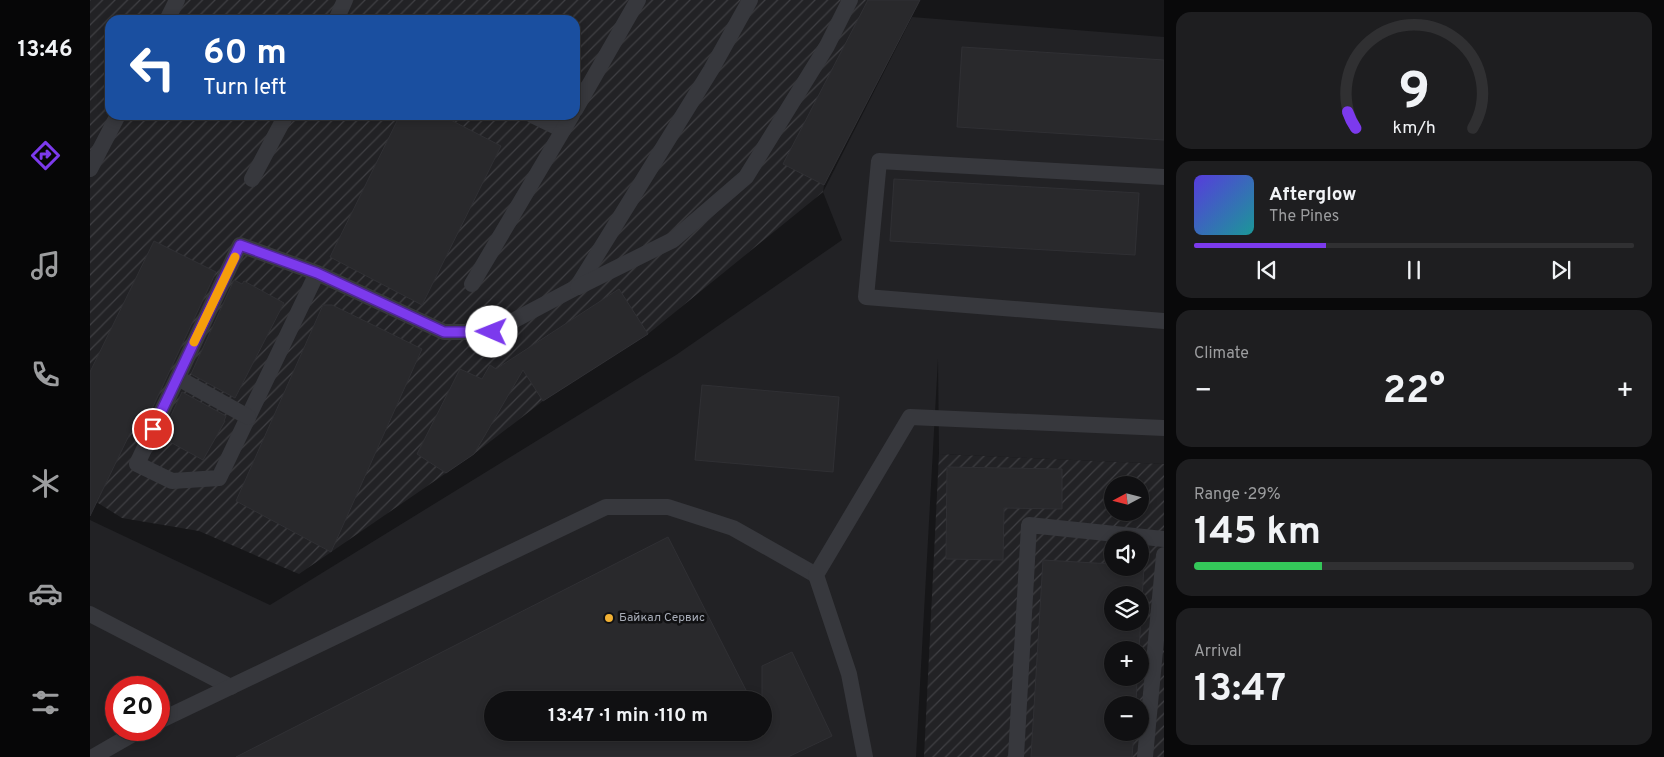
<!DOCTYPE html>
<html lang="en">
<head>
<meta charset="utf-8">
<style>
	body { margin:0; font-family:Overpass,sans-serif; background:#1e1e20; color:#f1f3f6; height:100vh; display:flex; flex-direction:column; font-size:19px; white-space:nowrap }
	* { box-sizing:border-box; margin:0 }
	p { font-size:16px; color:#9c9d9f }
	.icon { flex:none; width:28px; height:28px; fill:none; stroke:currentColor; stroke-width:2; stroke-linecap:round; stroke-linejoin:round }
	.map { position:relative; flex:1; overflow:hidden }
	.details { display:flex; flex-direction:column; gap:12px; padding:12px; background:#09090a; width:500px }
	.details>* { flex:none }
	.banner { position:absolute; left:15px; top:15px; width:475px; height:105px; border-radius:15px; box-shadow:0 2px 8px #0003,0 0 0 1px #303032; background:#1a4fa0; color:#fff; overflow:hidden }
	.needle { width:32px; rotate:263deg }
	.fabs { position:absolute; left:1014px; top:476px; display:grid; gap:10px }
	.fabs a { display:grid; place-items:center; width:45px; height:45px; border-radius:50%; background:#101012; box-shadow:0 2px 8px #0003,0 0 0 1px #303032; font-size:25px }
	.speed { position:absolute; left:15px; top:676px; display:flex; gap:10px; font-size:25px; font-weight:700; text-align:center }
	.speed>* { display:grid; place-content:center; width:65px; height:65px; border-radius:50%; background:#101012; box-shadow:0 2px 8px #0003,0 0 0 1px #303032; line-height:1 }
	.speed .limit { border:8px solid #d22; background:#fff; color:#111 }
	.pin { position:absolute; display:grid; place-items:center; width:42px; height:42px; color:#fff; margin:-21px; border:2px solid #fff; border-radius:50%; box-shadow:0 1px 5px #0007 }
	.me { position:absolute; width:55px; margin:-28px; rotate:271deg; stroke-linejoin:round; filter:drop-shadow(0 0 4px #0008) }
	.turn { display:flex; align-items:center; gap:18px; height:105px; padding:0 15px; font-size:22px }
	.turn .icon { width:65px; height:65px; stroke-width:2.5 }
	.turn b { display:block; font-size:35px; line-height:42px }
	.big { font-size:38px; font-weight:700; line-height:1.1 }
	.details .widget { flex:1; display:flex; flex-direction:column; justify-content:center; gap:8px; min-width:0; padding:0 18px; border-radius:15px; background:#1e1e20 }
	.details .dial { align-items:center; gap:0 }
	.dial svg { height:130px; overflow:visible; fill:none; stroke:#303032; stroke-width:7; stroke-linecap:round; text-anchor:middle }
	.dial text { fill:#f1f3f6; stroke:none }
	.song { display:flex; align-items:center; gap:15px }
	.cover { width:60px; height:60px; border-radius:8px; background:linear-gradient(135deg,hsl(250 70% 55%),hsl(180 70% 35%)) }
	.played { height:5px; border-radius:2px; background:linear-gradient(90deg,#7c3aed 30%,#303032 30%) }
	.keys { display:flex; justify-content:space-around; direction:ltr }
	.heat { display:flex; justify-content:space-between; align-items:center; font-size:28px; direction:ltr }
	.charge { height:8px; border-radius:4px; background:linear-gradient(90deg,#34c759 29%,#303032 0) }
	.trip { position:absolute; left:394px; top:691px; width:288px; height:50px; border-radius:25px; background:#101012; box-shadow:0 2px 8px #0003,0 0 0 1px #303032; font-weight:700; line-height:50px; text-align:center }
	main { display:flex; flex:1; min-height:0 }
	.dock { display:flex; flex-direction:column; width:90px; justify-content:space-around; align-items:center; background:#060607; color:#9c9d9f }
	.dock .icon { width:35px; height:35px }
	.dock .active { color:#7c3aed }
	.dock b { font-size:22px; color:#f1f3f6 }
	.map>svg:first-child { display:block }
	.built { fill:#222225; fill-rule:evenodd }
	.industrial { fill:url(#industrial-furrows); fill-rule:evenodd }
	.building { fill:#29292c; stroke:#303034; fill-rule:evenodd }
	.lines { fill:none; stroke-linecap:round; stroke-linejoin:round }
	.lane { stroke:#37383d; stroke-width:16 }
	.route-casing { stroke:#51269a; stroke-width:12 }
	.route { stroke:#7c3aed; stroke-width:9 }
	.slow { stroke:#f59e0b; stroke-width:9 }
	.poi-dot { fill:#f2b134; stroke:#111113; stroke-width:2 }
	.labels { text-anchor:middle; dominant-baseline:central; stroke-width:5; stroke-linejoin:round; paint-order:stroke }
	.poi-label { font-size:12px; fill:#a8adb8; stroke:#111113; text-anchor:start }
</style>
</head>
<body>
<main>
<nav class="dock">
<b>13:46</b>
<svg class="icon active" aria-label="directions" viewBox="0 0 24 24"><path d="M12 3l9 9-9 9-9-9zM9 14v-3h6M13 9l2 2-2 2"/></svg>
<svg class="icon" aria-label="music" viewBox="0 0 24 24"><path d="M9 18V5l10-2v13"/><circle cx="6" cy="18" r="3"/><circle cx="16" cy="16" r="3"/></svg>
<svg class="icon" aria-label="phone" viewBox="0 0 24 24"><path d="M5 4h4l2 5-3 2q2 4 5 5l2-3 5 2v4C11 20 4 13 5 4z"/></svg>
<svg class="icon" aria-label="climate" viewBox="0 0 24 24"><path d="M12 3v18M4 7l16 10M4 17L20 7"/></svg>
<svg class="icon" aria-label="car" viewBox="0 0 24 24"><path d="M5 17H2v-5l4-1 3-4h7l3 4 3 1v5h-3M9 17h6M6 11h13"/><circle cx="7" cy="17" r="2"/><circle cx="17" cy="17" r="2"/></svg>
<svg class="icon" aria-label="filters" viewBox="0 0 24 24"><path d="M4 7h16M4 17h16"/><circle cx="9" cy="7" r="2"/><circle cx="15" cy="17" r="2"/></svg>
</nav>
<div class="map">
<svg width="1074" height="757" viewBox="0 0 1074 757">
	<defs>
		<pattern id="industrial-furrows" width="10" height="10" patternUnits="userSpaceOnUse" patternTransform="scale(1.25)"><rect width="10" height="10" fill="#222225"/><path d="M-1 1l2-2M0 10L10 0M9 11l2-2" fill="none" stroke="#3f3f43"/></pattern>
	</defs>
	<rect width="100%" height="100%" fill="#161618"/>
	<!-- built -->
	<path class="built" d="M822,17L1074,37V464L849,454L848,359L826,757H0V520L180,605L586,355L752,240L733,192ZM26,688H69V730H26ZM402,700H672V732H402Z"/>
	<!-- industrial -->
	<g class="industrial">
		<path d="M0,0H830L734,185L733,192L558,334L453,401L384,454L209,574L109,531L32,518L0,498ZM20,20H485V115H20Z"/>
		<path d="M849,454L1074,464V757H834ZM1022,485H1050V512H1022ZM1022,540H1050V568H1022ZM1022,595H1050V622H1022ZM1022,650H1050V678H1022ZM1022,705H1050V732H1022Z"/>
	</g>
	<!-- building -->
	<g class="building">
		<path d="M778,0H830L734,185L693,164Z"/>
		<path d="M872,47L1074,60V140L867,127Z"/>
		<path d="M310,115H351L411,146L332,305L240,257Z"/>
		<path d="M804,179L1049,193L1045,255L800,241Z"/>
		<path d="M64,241L126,272L53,428L45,423L0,516V372Z"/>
		<path d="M144,280L152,284L154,281L194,303L145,398L101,374Z"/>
		<path d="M529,289L558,334L453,401L433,370L384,454L356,473L327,454L370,369L392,379L400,365L406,369Z"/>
		<path d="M233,305H242L332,349L241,552L146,501Z"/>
		<path d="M612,385L749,397L743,472L605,460Z"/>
		<path d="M92,392L136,416L134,421H135L113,460L71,437Z"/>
		<path d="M857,467L972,469V509L914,508L913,560L856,559Z"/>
		<path d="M578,537L661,700H402V732H672V666L702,652L742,736L698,757H146Z"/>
		<path d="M953,560L1022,564V568L1054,566L1049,650H1022V678H1047L1046,705H1022V732H1044L1042,757H941ZM1022,595H1050V622H1022Z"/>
	</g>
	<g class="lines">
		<!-- lane -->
		<g class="lane">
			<path d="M77,20L87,0"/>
			<path d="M246,20L255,0"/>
			<path d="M485,110L548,0"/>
			<path d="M442,115L473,130"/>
			<path d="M0,169L28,115"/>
			<path d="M1074,177L789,161L776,297L1074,321"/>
			<path d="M162,179L196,115"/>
			<path d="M227,273L129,478L82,481L47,464L150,245L227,273L354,332H402L487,287L621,70L660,0"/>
			<path d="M382,284L482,115"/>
			<path d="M488,287L583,240L656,177L737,46L760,0"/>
			<path d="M88,378L158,417"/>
			<path d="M0,614L141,687"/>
			<path d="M69,721L516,507H578L643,528L726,575"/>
			<path d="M3,757L50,730"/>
			<path d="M775,757L759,674L726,575L820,417L1074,428"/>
			<path d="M926,757L939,525L1074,539"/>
			<path d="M1055,757L1074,555"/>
		</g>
	</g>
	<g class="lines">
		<!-- route casing -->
		<g class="route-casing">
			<path id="route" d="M63,429L150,245L227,273L354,332H402"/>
		</g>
		<!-- route -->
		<use href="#route" class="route"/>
		<!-- slow -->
		<path class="slow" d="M104,342L145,257"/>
	</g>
	<!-- markers -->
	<circle class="poi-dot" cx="519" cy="618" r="5"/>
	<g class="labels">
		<!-- poi labels -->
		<g class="poi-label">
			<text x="529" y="618">Байкал Сервис</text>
		</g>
	</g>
</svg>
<div class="fabs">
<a><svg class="needle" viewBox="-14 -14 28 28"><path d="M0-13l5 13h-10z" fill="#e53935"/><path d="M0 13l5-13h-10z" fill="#9c9d9f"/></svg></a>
<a><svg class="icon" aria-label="sound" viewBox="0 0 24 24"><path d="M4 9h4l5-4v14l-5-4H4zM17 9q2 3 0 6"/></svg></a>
<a><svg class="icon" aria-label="layers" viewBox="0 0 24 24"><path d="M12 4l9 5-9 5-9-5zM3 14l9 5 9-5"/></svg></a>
<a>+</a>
<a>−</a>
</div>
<div class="speed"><div class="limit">20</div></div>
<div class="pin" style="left:63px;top:429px;background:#d93025"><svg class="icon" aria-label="arrive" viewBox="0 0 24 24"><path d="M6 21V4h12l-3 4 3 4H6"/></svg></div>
<svg class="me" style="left:402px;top:332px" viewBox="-20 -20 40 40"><circle r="19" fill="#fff"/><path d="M0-13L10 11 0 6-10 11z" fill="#7c3aed"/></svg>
<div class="trip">13:47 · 1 min · 110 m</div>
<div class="banner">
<div class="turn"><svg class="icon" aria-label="left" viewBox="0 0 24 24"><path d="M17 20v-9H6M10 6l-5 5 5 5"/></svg><div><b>60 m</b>Turn left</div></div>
</div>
</div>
<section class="details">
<div class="widget dial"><svg viewBox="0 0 100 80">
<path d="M14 69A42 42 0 1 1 86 69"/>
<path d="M14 69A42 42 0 0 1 9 59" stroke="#7c3aed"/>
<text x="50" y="56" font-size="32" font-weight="700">9</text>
<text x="50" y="72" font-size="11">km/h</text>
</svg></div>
<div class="widget">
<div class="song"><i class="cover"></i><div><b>Afterglow</b><p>The Pines</p></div></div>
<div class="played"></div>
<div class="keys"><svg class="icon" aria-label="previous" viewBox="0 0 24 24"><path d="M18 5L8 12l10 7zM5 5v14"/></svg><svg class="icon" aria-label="pause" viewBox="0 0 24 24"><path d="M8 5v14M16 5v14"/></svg><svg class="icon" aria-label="next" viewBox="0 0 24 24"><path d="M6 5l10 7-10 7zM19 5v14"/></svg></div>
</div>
<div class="widget"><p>Climate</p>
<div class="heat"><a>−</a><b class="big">22°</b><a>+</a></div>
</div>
<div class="widget"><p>Range · 29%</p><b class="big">145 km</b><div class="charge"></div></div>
<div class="widget"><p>Arrival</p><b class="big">13:47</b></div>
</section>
</main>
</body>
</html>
